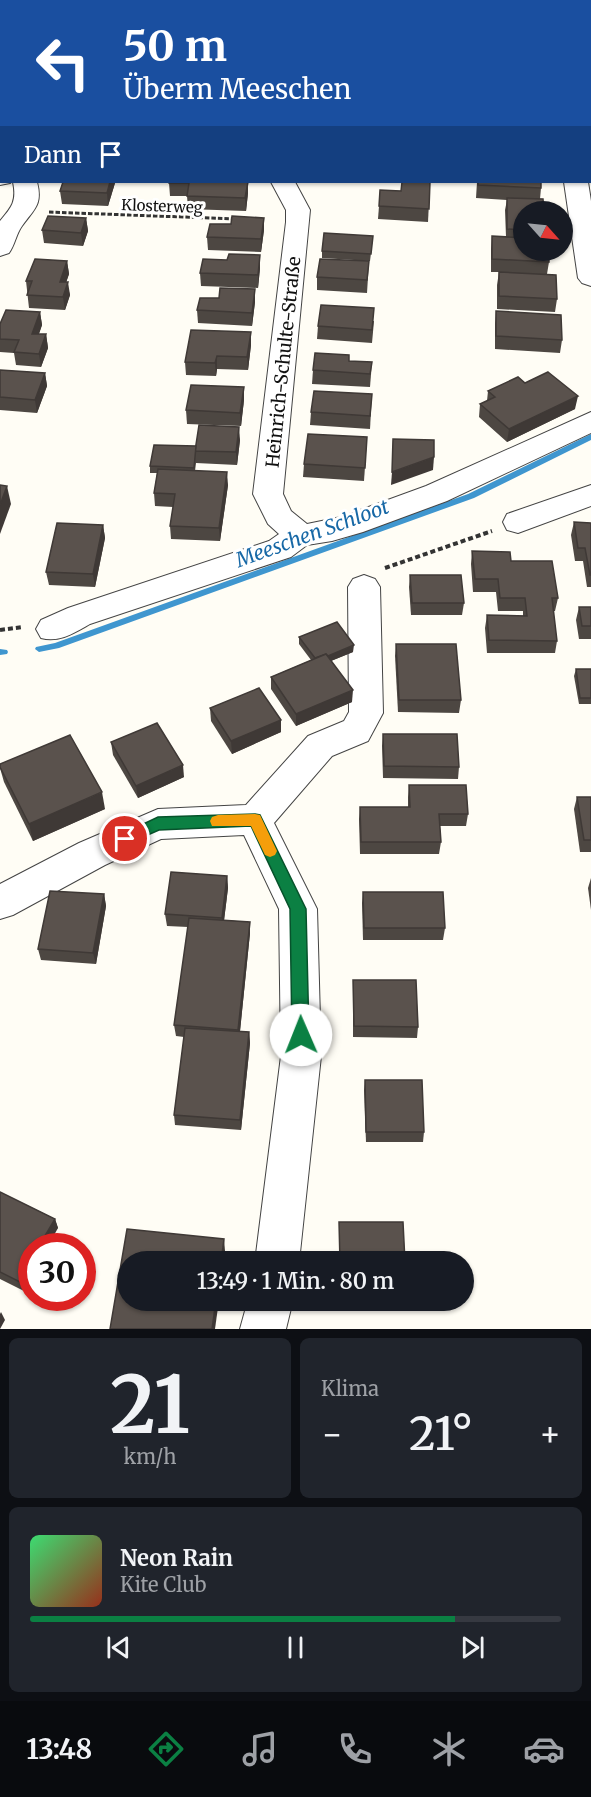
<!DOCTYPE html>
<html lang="de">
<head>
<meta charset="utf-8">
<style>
	body { margin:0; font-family:Merriweather,serif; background:#20242c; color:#f1f3f6; height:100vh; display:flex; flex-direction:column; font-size:22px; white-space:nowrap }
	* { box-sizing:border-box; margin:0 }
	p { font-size:20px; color:#9ea1a6 }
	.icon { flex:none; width:33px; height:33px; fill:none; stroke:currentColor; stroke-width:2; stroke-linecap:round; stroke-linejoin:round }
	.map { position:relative; height:1329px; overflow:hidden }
	.side { display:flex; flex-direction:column; gap:9px; padding:9px; background:#0d0f14; flex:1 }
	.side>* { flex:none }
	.guide { position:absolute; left:0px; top:0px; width:591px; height:183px; box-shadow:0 2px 4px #0004; background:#1a4fa0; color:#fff; overflow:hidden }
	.needle { width:39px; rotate:117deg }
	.tools { position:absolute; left:513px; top:201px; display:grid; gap:12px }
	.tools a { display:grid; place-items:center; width:60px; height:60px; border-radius:50%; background:#171b24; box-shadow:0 2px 4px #0004; font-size:30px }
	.speed { position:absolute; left:18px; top:1233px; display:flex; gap:12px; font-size:30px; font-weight:700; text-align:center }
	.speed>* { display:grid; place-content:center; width:78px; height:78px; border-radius:50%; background:#171b24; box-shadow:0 2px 4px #0004; line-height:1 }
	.speed .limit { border:9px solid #d22; background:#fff; color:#111 }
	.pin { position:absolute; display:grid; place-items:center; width:51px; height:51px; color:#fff; margin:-26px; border:3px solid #fff; border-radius:50%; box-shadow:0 2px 6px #0007 }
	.me { position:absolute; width:66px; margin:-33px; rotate:359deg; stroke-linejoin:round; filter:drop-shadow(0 0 4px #0008) }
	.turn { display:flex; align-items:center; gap:21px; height:126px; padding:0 24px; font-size:27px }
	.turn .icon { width:78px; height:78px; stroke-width:2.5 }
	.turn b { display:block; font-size:42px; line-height:51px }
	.then { display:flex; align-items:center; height:57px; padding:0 24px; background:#0003; gap:12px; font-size:22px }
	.big { font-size:45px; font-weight:600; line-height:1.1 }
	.side .widget { flex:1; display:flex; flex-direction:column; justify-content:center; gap:9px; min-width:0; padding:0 21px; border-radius:9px; background:#20242c }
	.side .dial { align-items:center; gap:0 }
	.dial b { font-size:78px; line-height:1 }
	.song { display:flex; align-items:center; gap:18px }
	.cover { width:72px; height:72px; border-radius:9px; background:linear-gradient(135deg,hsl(140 70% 55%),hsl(10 70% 35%)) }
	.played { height:6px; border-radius:3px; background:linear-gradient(90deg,#0b8043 80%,#363941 80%) }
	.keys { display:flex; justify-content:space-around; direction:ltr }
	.heat { display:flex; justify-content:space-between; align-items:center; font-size:33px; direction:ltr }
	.side .tiles { flex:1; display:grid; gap:9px; grid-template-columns:1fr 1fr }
	.widget:last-child { grid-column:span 2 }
	.trip { position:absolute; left:117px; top:1251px; width:357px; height:60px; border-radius:30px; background:#171b24; box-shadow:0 2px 4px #0004; font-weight:600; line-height:60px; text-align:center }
	.dock { display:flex; height:96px; justify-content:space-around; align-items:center; background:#090b0e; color:#9ea1a6 }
	.dock .icon { width:42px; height:42px }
	.dock .active { color:#0b8043 }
	.dock b { font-size:27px; color:#f1f3f6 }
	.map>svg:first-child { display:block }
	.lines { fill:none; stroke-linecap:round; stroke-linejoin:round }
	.stream { fill:#3f96cf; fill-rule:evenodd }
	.minor-casing { stroke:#444; stroke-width:2 }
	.path-far1 { stroke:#333; stroke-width:3; stroke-dasharray:4.5 2; stroke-linecap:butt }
	.path { stroke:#333; stroke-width:4; stroke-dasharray:5 3; stroke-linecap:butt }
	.minor { fill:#fff; fill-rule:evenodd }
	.wall { fill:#4d4742 }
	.shaded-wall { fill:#3f3936 }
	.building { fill:#5a524d; stroke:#3f3936; stroke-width:1.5 }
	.route { fill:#0b8043; stroke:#07532c; stroke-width:1.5 }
	.slow { fill:#f59e0b }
	.labels { text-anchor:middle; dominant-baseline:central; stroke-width:6; stroke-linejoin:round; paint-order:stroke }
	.far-street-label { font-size:15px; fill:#111; stroke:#fff }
	.street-label { font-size:18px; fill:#111; stroke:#fff }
	.water-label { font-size:20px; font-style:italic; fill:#1768a6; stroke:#fff }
</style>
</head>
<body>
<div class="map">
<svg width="591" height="1329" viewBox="0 0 591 1329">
	<rect width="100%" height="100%" fill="#fffdf5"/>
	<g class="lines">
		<!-- stream -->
		<g class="stream">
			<path d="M591,434V440L474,498L59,648L39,652L35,649L36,647L55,643L468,494Z"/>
			<path d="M0,649L7,650L8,652L7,654L0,655Z"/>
		</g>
		<!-- minor casing -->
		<g class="minor-casing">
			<g id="minor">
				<path d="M228,0H254L227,2Z"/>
				<path d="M278,0H298L299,2H279Z"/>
				<rect x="547" y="0" width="20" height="2"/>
				<rect x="0" y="42" width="2" height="12"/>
				<rect x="590" y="149" width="1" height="14"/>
				<path d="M0,170L2,182H11L10,183L0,185Z"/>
				<path d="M13,182H37C43,205 34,209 22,226C16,234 15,245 9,253L0,256V221C12,207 17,201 13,182Z"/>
				<path d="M271,182H295L310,210L283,494L291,511L307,524L341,517L426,486L591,412V433L447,501L363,532L332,541L307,545L291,557L90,624C74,633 59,643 41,638L36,629L41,620L68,608L269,541L279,534L268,524L253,494L286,222V210Z"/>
				<path d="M564,182H588L591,201V286L582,283L578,278Z"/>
				<path d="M591,485V506L518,533L507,530L503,522L507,514Z"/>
				<path d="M364,575L375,579L380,587L383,713L368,741L332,756L274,823L317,909L321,1056L299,1262H255L281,1056L279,909L244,835L161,839L105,865L13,915L0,919V884L79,843L158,809L246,805L308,736L344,721L349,712L348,587L353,579Z"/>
				<path d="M248,1300H293L286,1329H240Z"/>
			</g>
		</g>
		<!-- path-far1 -->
		<path class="path-far1" d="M49,212L236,219"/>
		<!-- path -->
		<g class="path">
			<path d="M385,568L492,531"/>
			<path d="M0,630L23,627"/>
		</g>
		<!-- minor -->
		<use href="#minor" class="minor"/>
	</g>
	<!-- wall -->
	<g class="wall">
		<rect x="112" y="0" width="23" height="2"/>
		<path d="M311,0H394V2H312Z"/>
		<rect x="497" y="0" width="31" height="2"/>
		<path d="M0,116L2,117V152H0Z"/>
		<path d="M63,182H115V183L108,206L62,204L60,191Z"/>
		<path d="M248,182V193L246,211L188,209L187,196H170L169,183Z"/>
		<path d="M430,182L428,222L378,219L379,206L401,191Z"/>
		<path d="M477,182H541V188L540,199L524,212V250L549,262L547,274L557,299L555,312L497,309V285L499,272H491V249L492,236L506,237L505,210L507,200L476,198Z"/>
		<path d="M86,218L88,231L83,246L44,243L42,230Z"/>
		<path d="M264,218V230L261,252L208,250L207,237L231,224Z"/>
		<path d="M373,236L370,261L322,258V251Z"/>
		<path d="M260,255V268L258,288L201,286L200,273L227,260Z"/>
		<path d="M67,261L69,274L66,282L70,295L65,310L29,308L26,281Z"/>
		<path d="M369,261L367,293L317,290V277Z"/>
		<path d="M255,302L252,326L198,323L197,310Z"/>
		<path d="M496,311L562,340L560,353L495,349V324Z"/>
		<path d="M40,312L42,325L39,334H46L48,348L41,367L16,365L14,353L0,352V324Z"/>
		<path d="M374,321L372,343L317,339L318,326Z"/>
		<path d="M251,332V345L248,370L217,369L216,376L186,375L185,362Z"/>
		<path d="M349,361L372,362L370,387L312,384L313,370Z"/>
		<path d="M0,370L45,373L47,386L37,413L0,410Z"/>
		<path d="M525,383L575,409L507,442L479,417L480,404L487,401L488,391Z"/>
		<path d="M244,387V400L241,426L187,424L186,410Z"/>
		<path d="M372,394L370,429L310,425L311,412Z"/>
		<path d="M367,437L364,481L303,477L304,464Z"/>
		<path d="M240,440L237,465L196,463L195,471L228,485L220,541L171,539L170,526L173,507L155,506L154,493L157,473H150V466L196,446Z"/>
		<path d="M574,522L591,523V587H587L583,561H575L571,535Z"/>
		<path d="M103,525L105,538L95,587L49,585L46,572Z"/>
		<path d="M472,551L511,561L558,598L555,611H553L557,641L555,653H487L485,628L487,615L523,616V611H498L496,592H473L471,564Z"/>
		<path d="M410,575L464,603L462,615H411L409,587Z"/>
		<path d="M579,607H591V639H579L576,620Z"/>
		<path d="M299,637L353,652L331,661L352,702L296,726L271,689V677L311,660L299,644Z"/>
		<path d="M396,644L461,700L459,713L398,712L395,656Z"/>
		<path d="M576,669H591V704H579L574,676Z"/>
		<path d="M210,708L281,720V732L232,754L211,721Z"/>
		<path d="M383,734L459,767L458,779L383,778L382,746Z"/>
		<path d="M111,742L184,777L138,798L113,755Z"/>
		<path d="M0,764L105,809L33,841L4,782L0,768Z"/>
		<path d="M409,785L468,814L466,826H440L441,842L439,854H360L359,819L360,807H408V797Z"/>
		<path d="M577,797H591V852H580L574,809Z"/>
		<path d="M227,876L228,888L224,920L250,922V933L240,1031L249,1032L250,1043L241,1130L175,1125L174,1115L184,1037L176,1036L174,1025L188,927L167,926L165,914Z"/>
		<path d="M591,878V910L588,888Z"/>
		<path d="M363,892L445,928L443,940H363L362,903Z"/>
		<path d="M104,894L106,906L96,964L41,960L38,949Z"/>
		<path d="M353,980L418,1027L417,1038L353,1037Z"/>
		<path d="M365,1080L424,1132L423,1142H366L364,1090Z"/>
		<path d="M0,1192L55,1219L58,1228L32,1246V1276L24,1291L0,1279Z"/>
		<rect x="340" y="1300" width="65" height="2"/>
	</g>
	<!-- shaded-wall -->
	<g class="shaded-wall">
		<rect x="322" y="0" width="22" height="2"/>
		<rect x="351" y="0" width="43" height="2"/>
		<rect x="0" y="20" width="2" height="12"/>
		<path d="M110,182H115V183L108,206L107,193Z"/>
		<path d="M248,182V193L246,211L245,198Z"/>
		<path d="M86,218L88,231L83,246L81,233Z"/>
		<path d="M264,218V230L261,252V239Z"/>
		<path d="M260,255V268L258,288V275Z"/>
		<path d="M67,261L69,274L62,295L60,282Z"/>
		<path d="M68,282L70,295L65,310L63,297Z"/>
		<path d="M255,289V302L252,326V313Z"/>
		<path d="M40,312L42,325L34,347L32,334Z"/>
		<path d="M251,332V345L248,370L247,357Z"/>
		<path d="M46,334L48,348L41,367L39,354Z"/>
		<path d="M217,356V369L216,376L215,363Z"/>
		<path d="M45,373L47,386L37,413L35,400Z"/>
		<path d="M244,387V400L241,426L240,413Z"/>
		<path d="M578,396L575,409L507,442L509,429Z"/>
		<path d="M239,427L240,440L237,465L236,452Z"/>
		<path d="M434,457L433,470L391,485L392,472Z"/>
		<path d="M227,472L228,485L220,541L219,528Z"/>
		<path d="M7,486L11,504L0,534V505Z"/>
		<path d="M103,525L105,538L95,587L93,574Z"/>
		<path d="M354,645L353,652L316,667V661Z"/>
		<path d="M353,690L352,702L296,726V714Z"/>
		<path d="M281,720V732L232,754L231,741Z"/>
		<path d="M183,765L184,777L138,798L136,786Z"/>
		<path d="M102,792L105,809L33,841L29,824Z"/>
		<path d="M227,876L228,888L223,929L222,918Z"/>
		<path d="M104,894L106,906L96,964L93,953Z"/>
		<path d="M250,922V933L239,1041L238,1030Z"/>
		<path d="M249,1032L250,1043L241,1130L240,1120Z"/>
		<path d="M55,1219L58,1228L48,1246H39Z"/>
		<path d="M224,1239L225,1251L224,1262H221Z"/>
		<path d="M32,1261V1276L24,1291L20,1282Z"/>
		<path d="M216,1300H219L215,1329H212Z"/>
		<path d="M1,1312L5,1320L0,1329V1314Z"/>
	</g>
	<!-- building -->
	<g class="building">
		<path d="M0,0H19V2H2V20H0Z"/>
		<path d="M240,0H274L275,2H242Z"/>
		<rect x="447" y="0" width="28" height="2"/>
		<path d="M0,116L2,117V140H0Z"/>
		<path d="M63,182H110L107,193L60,191Z"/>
		<path d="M169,182H248L245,198L187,196L189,183H169Z"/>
		<path d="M402,182H430L429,209L379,206L380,190L401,191Z"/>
		<path d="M478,182H541V188L478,185Z"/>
		<path d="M507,198L543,199L544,212H524V230L507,229Z"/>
		<path d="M48,216L86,218L81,233L42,230Z"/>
		<path d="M232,216L264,218L261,239L207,237L210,224H231Z"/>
		<path d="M324,233L373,236L371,254L322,251Z"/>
		<path d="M492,236L524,238V250H548L549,262L492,259Z"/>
		<path d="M229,254L260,255L258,275L200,273L203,259L227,260Z"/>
		<path d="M35,259L67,261L60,282H68L63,297L27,295L32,281H26Z"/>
		<path d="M320,259L369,261L367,280L317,277Z"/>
		<path d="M499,272L556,275L557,299L499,296Z"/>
		<path d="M220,288L255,289L252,313L197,310L200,298H219Z"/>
		<path d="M321,305L374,308L372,330L318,326Z"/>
		<path d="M6,310L40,312L32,334H46L39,354L14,352L19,340L0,339V324Z"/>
		<path d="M496,311L561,315L562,340L496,336Z"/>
		<path d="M191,330L251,332L247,357L217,356L215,363L185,362Z"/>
		<path d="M315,353L349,355V361L372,362L370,374L313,370Z"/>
		<path d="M0,370L45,373L35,400L0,397Z"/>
		<path d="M548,372L578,396L509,429L480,404L495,397L488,391L518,377L525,383Z"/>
		<path d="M191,385L244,387L240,413L186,410Z"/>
		<path d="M314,391L372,394L370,416L311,412Z"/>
		<path d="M199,425L239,427L236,452L195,451Z"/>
		<path d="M308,434L367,437L365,468L304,464Z"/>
		<path d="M393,439L434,440V457L392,472Z"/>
		<path d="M154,445L196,446L194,468L150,466Z"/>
		<path d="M158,469L227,472L219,528L170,526L175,494L154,493Z"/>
		<path d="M0,485L7,486L0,505Z"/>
		<path d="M574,522L591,523V575H590L585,548H578Z"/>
		<path d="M57,523L103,525L93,574L46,572Z"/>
		<path d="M472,551L510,552L511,561H552L558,598H552L557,641L489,640L487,615L527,616L525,598H500L498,579H475Z"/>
		<path d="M410,575H461L464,603H412Z"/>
		<path d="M579,607H591V626H582Z"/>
		<path d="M337,622L354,645L328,656L326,654L315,658L299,637Z"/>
		<path d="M396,644H456L461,700H399Z"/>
		<path d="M326,654L353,690L296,714L271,677Z"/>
		<path d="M576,669H591V698H580Z"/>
		<path d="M259,688L281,720L231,741L210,708Z"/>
		<path d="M157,723L183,765L136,786L111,742Z"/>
		<path d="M383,734H457L459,767L384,766Z"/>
		<path d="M70,735L102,792L29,824L0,767V764Z"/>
		<path d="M409,785H466L468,814H439L441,842H361L360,807H410Z"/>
		<path d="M577,797H591V840H584Z"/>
		<path d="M171,872L227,876L222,918L165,914Z"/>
		<path d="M50,891L104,894L93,953L38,949Z"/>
		<path d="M363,892H443L445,928H364Z"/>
		<path d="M189,918L250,922L238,1030L174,1025Z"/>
		<path d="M353,980H416L418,1027L354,1026Z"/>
		<path d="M185,1028L249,1032L240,1120L174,1115Z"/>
		<path d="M365,1080H422L424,1132H366Z"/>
		<path d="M0,1192L55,1219L39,1246H32V1261L20,1282L0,1272Z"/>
		<path d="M339,1222H403L405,1262H340Z"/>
		<path d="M127,1229L224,1239L221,1262H128V1300H216L212,1329H110Z"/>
	</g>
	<!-- route -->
	<path class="route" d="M255,814L260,815L306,909L309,1035L306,1040L301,1042L295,1040L292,1035L290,909L251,826L159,830L125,845L120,844L118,839L120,835L158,817Z"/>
	<!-- slow -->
	<path class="slow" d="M255,814L260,815L277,851L275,855L270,857L265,855L251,826H212L210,821L212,817L218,815Z"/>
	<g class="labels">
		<!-- far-street labels -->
		<g class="far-street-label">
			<text transform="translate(162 206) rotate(2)">Klosterweg</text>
		</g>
		<!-- street labels -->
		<g class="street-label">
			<text transform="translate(283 362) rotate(-84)">Heinrich-Schulte-Straße</text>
		</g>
		<!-- water labels -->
		<g class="water-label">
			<text transform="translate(312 533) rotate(-20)">Meeschen Schloot</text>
		</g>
	</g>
</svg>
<div class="tools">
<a><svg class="needle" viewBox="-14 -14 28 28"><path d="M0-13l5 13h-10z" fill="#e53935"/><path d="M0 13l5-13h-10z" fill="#9ea1a6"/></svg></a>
</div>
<div class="speed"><div class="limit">30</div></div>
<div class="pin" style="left:125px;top:839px;background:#d93025"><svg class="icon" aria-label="arrive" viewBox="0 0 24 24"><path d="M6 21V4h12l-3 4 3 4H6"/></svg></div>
<svg class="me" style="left:301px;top:1035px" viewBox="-20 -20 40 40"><circle r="19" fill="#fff"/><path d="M0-13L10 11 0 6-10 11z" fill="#0b8043"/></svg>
<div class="trip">13:49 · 1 Min. · 80 m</div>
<div class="guide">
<div class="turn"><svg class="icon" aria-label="left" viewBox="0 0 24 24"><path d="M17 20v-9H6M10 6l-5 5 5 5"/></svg><div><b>50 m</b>Überm Meeschen</div></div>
<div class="then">Dann<svg class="icon" aria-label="arrive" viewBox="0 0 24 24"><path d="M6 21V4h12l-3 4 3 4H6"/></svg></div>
</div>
</div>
<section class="side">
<div class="tiles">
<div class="widget dial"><b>21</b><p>km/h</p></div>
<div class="widget"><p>Klima</p>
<div class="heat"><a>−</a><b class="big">21°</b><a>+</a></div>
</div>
<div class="widget">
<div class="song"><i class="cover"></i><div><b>Neon Rain</b><p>Kite Club</p></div></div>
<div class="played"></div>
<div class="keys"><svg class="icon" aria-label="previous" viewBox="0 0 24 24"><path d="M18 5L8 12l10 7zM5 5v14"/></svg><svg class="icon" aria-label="pause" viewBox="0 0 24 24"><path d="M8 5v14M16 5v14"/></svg><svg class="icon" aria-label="next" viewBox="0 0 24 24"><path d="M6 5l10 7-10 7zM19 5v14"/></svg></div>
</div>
</div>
</section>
<nav class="dock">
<b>13:48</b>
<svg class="icon active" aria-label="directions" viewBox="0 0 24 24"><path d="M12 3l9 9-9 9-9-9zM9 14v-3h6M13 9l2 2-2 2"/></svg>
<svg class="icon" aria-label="music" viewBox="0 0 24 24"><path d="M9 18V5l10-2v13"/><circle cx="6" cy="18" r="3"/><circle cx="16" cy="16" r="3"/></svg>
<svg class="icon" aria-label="phone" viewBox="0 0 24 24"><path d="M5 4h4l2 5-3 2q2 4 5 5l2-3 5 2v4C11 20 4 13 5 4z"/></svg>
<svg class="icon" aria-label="climate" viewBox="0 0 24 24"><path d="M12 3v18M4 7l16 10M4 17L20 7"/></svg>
<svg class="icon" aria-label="car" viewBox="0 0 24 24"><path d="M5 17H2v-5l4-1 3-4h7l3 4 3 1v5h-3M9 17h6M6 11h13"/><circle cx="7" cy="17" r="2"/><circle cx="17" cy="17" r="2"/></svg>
</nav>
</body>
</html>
